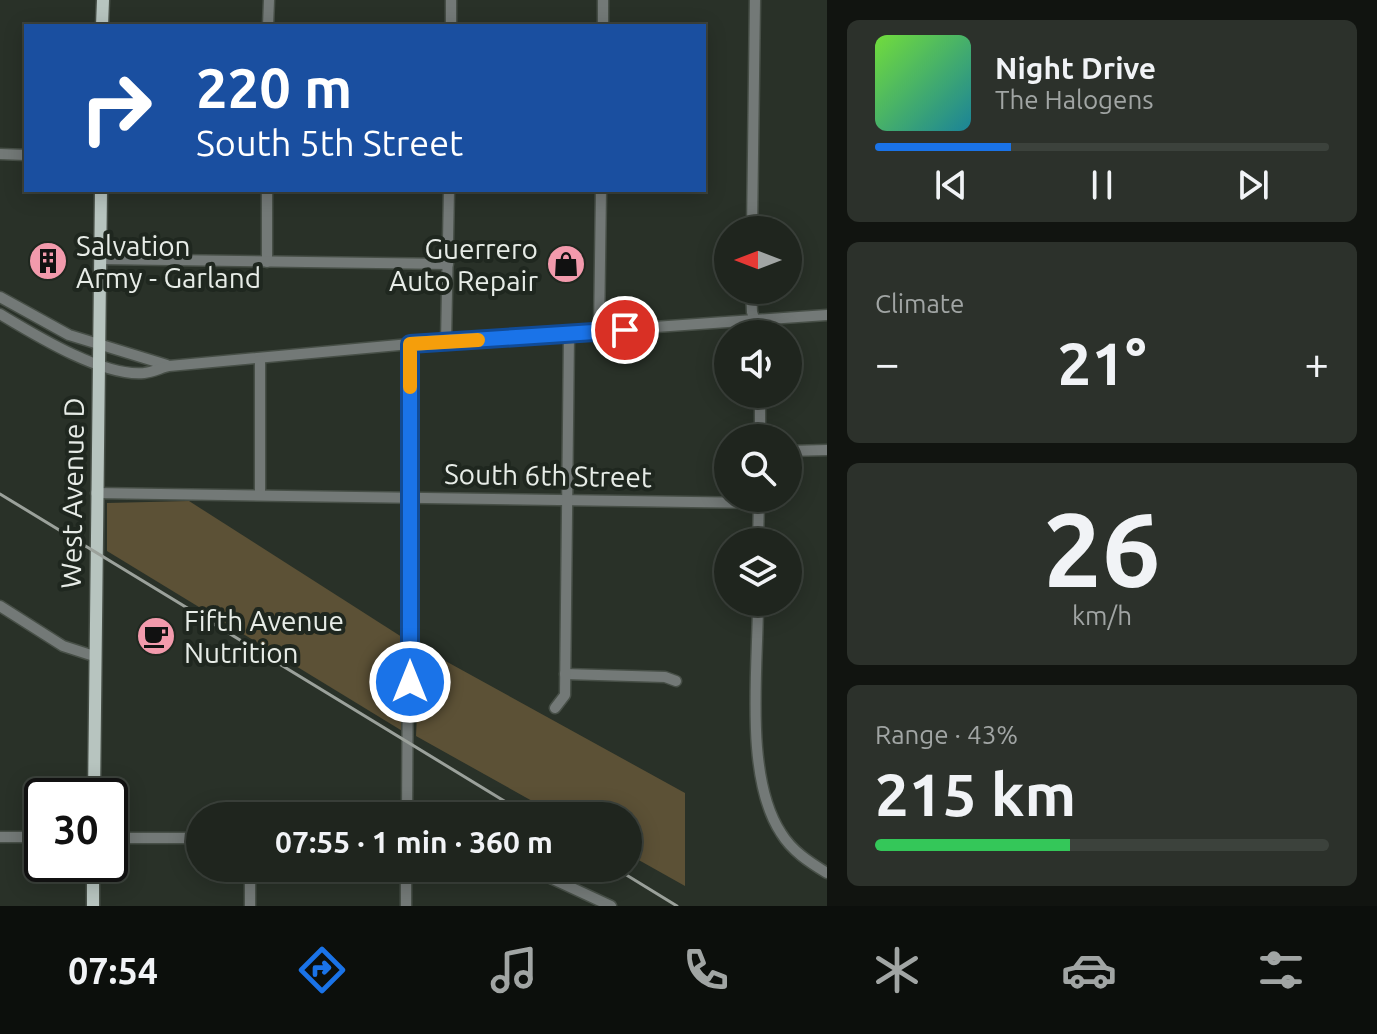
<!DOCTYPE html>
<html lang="en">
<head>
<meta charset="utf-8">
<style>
	body { margin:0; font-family:Ubuntu,sans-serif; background:#2c312b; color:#f1f3f6; height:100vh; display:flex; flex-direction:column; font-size:30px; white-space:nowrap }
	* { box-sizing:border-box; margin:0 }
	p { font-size:26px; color:#a1a5a4 }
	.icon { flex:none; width:44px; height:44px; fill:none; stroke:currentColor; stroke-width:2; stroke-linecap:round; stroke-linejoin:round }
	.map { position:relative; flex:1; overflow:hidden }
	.panel { display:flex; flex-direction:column; gap:20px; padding:20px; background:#111410; width:550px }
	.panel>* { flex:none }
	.hud { position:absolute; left:24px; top:24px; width:682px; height:168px; border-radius:0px; box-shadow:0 4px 20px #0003,0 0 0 2px #3c423c; background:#1a4fa0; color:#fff; overflow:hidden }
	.needle { width:52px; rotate:270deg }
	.buttons { position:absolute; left:714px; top:216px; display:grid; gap:16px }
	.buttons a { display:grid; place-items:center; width:88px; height:88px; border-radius:50%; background:#1f251e; box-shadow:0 4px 20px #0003,0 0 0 2px #3c423c; font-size:40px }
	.speed { position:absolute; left:24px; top:778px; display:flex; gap:16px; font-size:40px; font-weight:700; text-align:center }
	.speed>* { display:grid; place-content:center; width:104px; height:104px; border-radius:50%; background:#1f251e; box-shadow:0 4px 20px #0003,0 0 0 2px #3c423c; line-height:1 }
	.speed .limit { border:4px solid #111; border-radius:12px; background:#fff; color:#111 }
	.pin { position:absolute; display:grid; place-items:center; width:68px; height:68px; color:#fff; margin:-34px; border:4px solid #fff; border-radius:50%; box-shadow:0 2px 8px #0007 }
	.me { position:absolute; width:88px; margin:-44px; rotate:0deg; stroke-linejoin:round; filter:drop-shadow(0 0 6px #0008) }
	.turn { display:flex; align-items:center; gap:28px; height:168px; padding:0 40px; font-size:36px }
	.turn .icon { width:104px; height:104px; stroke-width:2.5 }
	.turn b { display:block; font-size:56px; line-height:68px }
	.big { font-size:60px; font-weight:700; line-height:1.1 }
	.panel .card { flex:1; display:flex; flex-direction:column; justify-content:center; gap:12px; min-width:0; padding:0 28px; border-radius:12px; background:#2c312b }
	.panel .dial { align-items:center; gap:0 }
	.dial b { font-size:104px; line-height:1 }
	.song { display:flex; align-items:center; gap:24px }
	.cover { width:96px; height:96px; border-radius:12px; background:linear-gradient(135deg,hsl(100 70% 55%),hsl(190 70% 35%)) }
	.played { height:8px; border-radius:4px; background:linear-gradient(90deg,#1a73e8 30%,#3c423c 30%) }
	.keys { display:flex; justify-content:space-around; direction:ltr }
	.heat { display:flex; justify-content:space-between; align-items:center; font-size:44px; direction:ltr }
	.charge { height:12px; border-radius:6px; background:linear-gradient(90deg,#34c759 43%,#3c423c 0) }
	.trip { position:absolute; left:186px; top:802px; width:456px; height:80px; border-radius:40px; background:#1f251e; box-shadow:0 4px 20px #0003,0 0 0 2px #3c423c; font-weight:700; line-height:80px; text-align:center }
	.menu { display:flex; height:128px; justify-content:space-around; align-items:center; background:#0c0f0c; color:#a1a5a4 }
	.menu .icon { width:56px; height:56px }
	.menu .selected { color:#1a73e8 }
	.menu b { font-size:36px; color:#f1f3f6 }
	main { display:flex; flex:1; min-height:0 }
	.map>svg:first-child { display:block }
	.green { fill:#5c5136 }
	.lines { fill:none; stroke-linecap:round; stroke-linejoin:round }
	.minor-casing { stroke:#474f47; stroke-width:13 }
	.major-casing { stroke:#474f47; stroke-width:15 }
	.minor { stroke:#737977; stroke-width:10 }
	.major { stroke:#b7c4bf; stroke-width:12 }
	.rail { stroke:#9ba19b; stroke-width:3 }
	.route-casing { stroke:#114b97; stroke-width:20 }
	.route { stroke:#1a73e8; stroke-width:14 }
	.slow { stroke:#f59e0b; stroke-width:14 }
	.labels { text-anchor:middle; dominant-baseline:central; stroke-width:8; stroke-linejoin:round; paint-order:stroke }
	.poi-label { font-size:28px; fill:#e7ece7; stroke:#1f271f; text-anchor:start }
	.street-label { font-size:28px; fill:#e7ece7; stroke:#1f271f }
</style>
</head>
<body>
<main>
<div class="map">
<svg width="827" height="906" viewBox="0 0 827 906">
	<rect width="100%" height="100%" fill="#293128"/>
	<!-- green -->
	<g class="green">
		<path d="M189,501L405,639L404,732L107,551V503Z"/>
		<path d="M420,647L685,793V886L628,854V816H559L416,736Z"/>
	</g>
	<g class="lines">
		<!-- minor casing -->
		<g class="minor-casing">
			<g id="minor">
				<path d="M268,26L269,0"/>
				<path d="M451,26V0"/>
				<path d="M603,26V0"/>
				<path d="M0,154L26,155"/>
				<path d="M267,190V262"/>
				<path d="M752,230L755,0"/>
				<path d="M101,259L448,264"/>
				<path d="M751,290L752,312L759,334"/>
				<path d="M0,297L69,335L167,365"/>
				<path d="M0,314C35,335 103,377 144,373C152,372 161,368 169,366L410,344L827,315"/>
				<path d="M599,332L601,190"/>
				<path d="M446,342L449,190"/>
				<path d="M260,360V495"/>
				<path d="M760,438V394"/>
				<path d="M788,451L827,450"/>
				<path d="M96,493L759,503"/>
				<path d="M758,542L759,500"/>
				<path d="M758,602C758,668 744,777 781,833C792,851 809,862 827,873"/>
				<path d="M0,606L63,646L94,656"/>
				<path d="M565,674L665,677L676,681"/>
				<path d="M555,708L565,695L569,334"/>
				<path d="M407,816L410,344"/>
				<path d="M0,837H42"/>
				<path d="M110,838H200"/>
				<path d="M529,868L611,906"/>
				<path d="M250,906V868"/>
				<path d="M406,906V868"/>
			</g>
		</g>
		<!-- major casing -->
		<g class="major-casing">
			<g id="major">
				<path d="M102,26L103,0"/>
				<path d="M94,796L101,190"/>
				<path d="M93,906V864"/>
			</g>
		</g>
		<!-- minor -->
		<use href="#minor" class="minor"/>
		<!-- major -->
		<use href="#major" class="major"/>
		<!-- rail -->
		<g class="rail">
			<path d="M0,494L529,816"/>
			<path d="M615,868L677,906"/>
		</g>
	</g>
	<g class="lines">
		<!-- route casing -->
		<g class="route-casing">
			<path id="route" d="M410,682V344L625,330"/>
		</g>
		<!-- route -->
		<use href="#route" class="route"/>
		<!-- slow -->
		<path class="slow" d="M410,387V344L478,340"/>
	</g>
	<!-- icons -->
	<defs>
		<g id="building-disc" transform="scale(2)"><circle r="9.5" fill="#f29aac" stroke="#1f271f"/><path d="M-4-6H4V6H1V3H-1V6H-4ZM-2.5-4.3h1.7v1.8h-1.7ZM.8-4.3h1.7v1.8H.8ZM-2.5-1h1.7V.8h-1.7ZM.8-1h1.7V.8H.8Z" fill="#111"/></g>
		<g id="shop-disc" transform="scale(2)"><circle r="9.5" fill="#f29aac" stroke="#1f271f"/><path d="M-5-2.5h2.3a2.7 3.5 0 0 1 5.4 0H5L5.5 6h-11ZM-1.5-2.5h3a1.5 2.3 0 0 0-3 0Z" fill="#111"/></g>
		<g id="cafe-disc" transform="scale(2)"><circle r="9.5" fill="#f29aac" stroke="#1f271f"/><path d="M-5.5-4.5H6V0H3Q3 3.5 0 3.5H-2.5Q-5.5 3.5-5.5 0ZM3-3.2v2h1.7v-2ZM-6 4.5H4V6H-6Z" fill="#111"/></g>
	</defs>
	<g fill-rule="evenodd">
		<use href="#building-disc" x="48" y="261"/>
		<use href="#shop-disc" x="566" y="264"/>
		<use href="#cafe-disc" x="156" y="636"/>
	</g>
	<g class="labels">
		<!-- poi labels -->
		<g class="poi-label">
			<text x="76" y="245">Salvation<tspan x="76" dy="32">Army - Garland</tspan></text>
			<text x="538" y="248" text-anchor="end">Guerrero<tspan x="538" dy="32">Auto Repair</tspan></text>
			<text x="184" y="620">Fifth Avenue<tspan x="184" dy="32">Nutrition</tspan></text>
		</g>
		<!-- street labels -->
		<g class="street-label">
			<text transform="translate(548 475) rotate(1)">South 6th Street</text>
			<text transform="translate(72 493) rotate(-89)">West Avenue D</text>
		</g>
	</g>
</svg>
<div class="buttons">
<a><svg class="needle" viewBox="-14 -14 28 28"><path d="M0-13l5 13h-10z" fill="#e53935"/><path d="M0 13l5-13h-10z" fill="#a1a5a4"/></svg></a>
<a><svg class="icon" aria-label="sound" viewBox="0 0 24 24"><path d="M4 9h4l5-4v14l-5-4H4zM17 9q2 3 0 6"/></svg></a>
<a><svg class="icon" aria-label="search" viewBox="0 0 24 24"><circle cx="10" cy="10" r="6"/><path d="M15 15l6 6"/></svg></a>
<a><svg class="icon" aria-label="layers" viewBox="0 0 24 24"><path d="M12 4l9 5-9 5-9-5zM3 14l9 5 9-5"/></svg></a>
</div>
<div class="speed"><div class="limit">30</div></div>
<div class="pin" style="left:625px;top:330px;background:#d93025"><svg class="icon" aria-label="arrive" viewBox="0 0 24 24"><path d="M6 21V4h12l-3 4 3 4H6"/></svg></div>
<svg class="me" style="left:410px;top:682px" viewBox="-20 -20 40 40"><circle r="17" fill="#1a73e8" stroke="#fff" stroke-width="3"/><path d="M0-11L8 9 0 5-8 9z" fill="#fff"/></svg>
<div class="trip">07:55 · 1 min · 360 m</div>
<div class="hud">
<div class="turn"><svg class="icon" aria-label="right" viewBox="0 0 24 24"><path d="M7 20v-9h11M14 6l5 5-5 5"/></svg><div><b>220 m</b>South 5th Street</div></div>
</div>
</div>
<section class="panel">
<div class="card">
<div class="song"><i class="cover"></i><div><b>Night Drive</b><p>The Halogens</p></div></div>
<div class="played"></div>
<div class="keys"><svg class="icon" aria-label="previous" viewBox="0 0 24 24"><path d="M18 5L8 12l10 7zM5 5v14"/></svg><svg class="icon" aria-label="pause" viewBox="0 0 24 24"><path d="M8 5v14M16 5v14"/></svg><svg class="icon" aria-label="next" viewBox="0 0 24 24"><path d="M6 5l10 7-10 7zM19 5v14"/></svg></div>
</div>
<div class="card"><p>Climate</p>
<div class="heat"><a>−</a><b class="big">21°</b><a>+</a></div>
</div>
<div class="card dial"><b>26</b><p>km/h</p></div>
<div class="card"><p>Range · 43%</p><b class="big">215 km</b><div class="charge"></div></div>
</section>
</main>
<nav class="menu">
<b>07:54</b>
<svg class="icon selected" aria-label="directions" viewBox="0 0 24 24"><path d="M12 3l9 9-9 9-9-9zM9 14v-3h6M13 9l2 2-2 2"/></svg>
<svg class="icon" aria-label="music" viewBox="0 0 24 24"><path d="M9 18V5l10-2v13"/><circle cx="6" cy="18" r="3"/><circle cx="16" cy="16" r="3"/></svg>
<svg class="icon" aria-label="phone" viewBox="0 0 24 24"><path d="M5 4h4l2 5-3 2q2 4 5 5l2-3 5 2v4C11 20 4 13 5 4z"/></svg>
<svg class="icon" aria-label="climate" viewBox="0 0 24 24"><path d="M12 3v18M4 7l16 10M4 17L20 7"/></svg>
<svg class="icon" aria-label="car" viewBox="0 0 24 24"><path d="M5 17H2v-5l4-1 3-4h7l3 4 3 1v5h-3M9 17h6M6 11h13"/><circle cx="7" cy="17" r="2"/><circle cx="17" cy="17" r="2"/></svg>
<svg class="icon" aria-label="filters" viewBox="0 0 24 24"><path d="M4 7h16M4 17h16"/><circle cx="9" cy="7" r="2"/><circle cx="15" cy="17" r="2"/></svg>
</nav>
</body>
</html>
